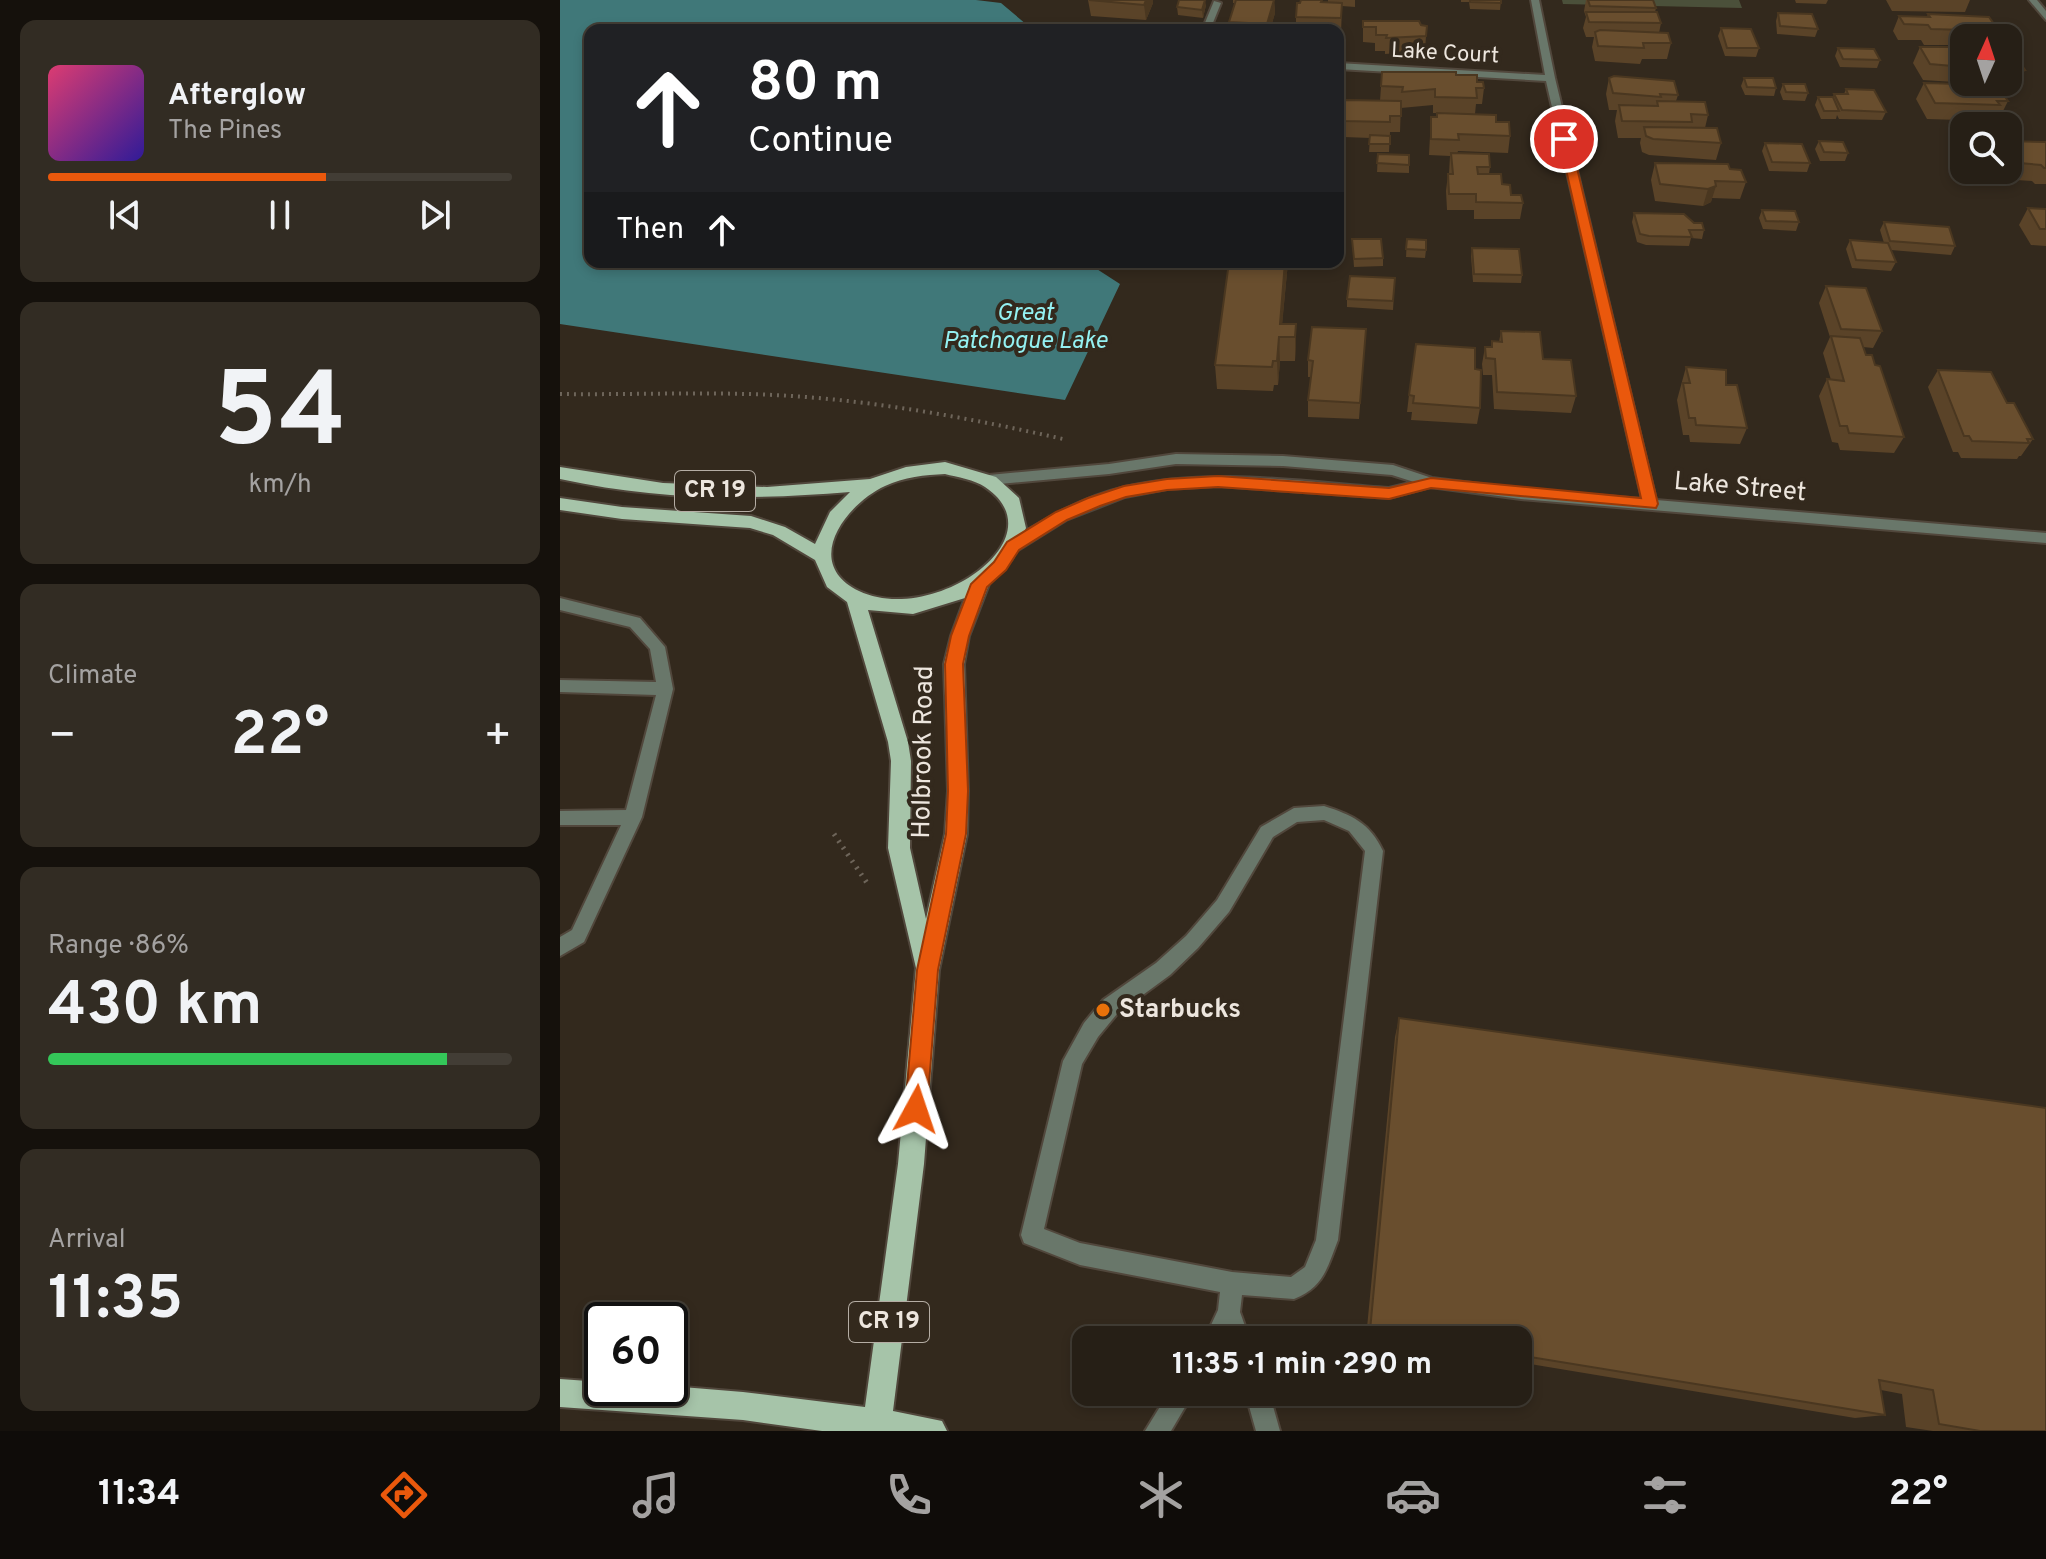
<!DOCTYPE html>
<html lang="en">
<head>
<meta charset="utf-8">
<style>
	body { margin:0; font-family:Overpass,sans-serif; background:#322c23; color:#f1f3f6; height:100vh; display:flex; flex-direction:column; font-size:30px; white-space:nowrap }
	* { box-sizing:border-box; margin:0 }
	p { font-size:26px; color:#a4a2a1 }
	.icon { flex:none; width:44px; height:44px; fill:none; stroke:currentColor; stroke-width:2; stroke-linecap:round; stroke-linejoin:round }
	.map { position:relative; flex:1; overflow:hidden }
	.panel { display:flex; flex-direction:column; gap:20px; padding:20px; background:#15110c; width:560px }
	.panel>* { flex:none }
	.hud { position:absolute; left:24px; top:24px; width:760px; height:244px; border-radius:16px; box-shadow:0 4px 12px #0003,0 0 0 2px #423d35; background:#202124; color:#fff; overflow:hidden }
	.needle { width:52px; rotate:3deg }
	.buttons { position:absolute; left:1390px; top:24px; display:grid; gap:16px }
	.buttons a { display:grid; place-items:center; width:72px; height:72px; border-radius:16px; background:#261f16; box-shadow:0 4px 12px #0003,0 0 0 2px #423d35; font-size:40px }
	.speed { position:absolute; left:24px; top:1302px; display:flex; gap:16px; font-size:40px; font-weight:700; text-align:center }
	.speed>* { display:grid; place-content:center; width:104px; height:104px; border-radius:50%; background:#261f16; box-shadow:0 4px 12px #0003,0 0 0 2px #423d35; line-height:1 }
	.speed .limit { border:4px solid #111; border-radius:12px; background:#fff; color:#111 }
	.pin { position:absolute; display:grid; place-items:center; width:68px; height:68px; color:#fff; margin:-34px; border:4px solid #fff; border-radius:50%; box-shadow:0 2px 8px #0007 }
	.me { position:absolute; width:88px; margin:-44px; rotate:5deg; stroke-linejoin:round; filter:drop-shadow(0 0 6px #0008) }
	.turn { display:flex; align-items:center; gap:28px; height:168px; padding:0 32px; font-size:36px }
	.turn .icon { width:104px; height:104px; stroke-width:2.5 }
	.turn b { display:block; font-size:56px; line-height:68px }
	.then { display:flex; align-items:center; height:76px; padding:0 32px; background:#0003; gap:16px; font-size:30px }
	.big { font-size:60px; font-weight:700; line-height:1.1 }
	.panel .tile { flex:1; display:flex; flex-direction:column; justify-content:center; gap:12px; min-width:0; padding:0 28px; border-radius:16px; background:#322c23 }
	.panel .dial { align-items:center; gap:0 }
	.dial b { font-size:104px; line-height:1 }
	.song { display:flex; align-items:center; gap:24px }
	.cover { width:96px; height:96px; border-radius:12px; background:linear-gradient(135deg,hsl(340 70% 55%),hsl(250 70% 35%)) }
	.played { height:8px; border-radius:4px; background:linear-gradient(90deg,#ea580c 60%,#423d35 60%) }
	.keys { display:flex; justify-content:space-around; direction:ltr }
	.heat { display:flex; justify-content:space-between; align-items:center; font-size:44px; direction:ltr }
	.charge { height:12px; border-radius:6px; background:linear-gradient(90deg,#34c759 86%,#423d35 0) }
	.trip { position:absolute; left:512px; top:1326px; width:460px; height:80px; border-radius:16px; background:#261f16; box-shadow:0 4px 12px #0003,0 0 0 2px #423d35; font-weight:700; line-height:80px; text-align:center }
	.tab-bar { display:flex; height:128px; justify-content:space-around; align-items:center; background:#0f0c09; color:#a4a2a1 }
	.tab-bar .icon { width:56px; height:56px }
	.tab-bar .current { color:#ea580c }
	.tab-bar b { font-size:36px; color:#f1f3f6 }
	main { display:flex; flex:1; min-height:0 }
	.map>svg:first-child { display:block }
	.green { fill:#4b503a }
	.water { fill:#407879 }
	.lines { fill:none; stroke-linecap:round; stroke-linejoin:round }
	.lane-casing { stroke:#51473c; stroke-width:4 }
	.street-casing { stroke:#51473c; stroke-width:4 }
	.primary-casing { stroke:#51473c; stroke-width:4 }
	.path-far1 { stroke:#6e655a; stroke-width:4; stroke-dasharray:2 5; stroke-linecap:butt }
	.path { stroke:#6e655a; stroke-width:5; stroke-dasharray:2 6; stroke-linecap:butt }
	.lane { fill:#69776a; fill-rule:evenodd }
	.street { fill:#69776a; fill-rule:evenodd }
	.primary { fill:#a6c4a9; fill-rule:evenodd }
	.wall { fill:#5a4328 }
	.shaded-wall { fill:#4a3720 }
	.building { fill:#694e2e; stroke:#4a3720; stroke-width:2 }
	.route { fill:#ea580c; stroke:#983908; stroke-width:2 }
	.food-dot { fill:#e8710a; stroke:#33291d; stroke-width:3 }
	.labels { text-anchor:middle; dominant-baseline:central; stroke-width:8; stroke-linejoin:round; paint-order:stroke }
	.far-street-label { font-size:22px; fill:#ede6de; stroke:#33291d }
	.far-water-label { font-size:24px; font-style:italic; fill:#94f1f2; stroke:#33291d }
	.shield { fill:#33291d; stroke:#b5ada4; stroke-width:2 }
	.shield-label { font-size:24px; font-weight:bold; fill:#ede6de }
	.street-label { font-size:26px; fill:#ede6de; stroke:#33291d }
	.poi-label { font-size:26px; font-weight:bold; fill:#ede6de; stroke:#33291d; text-anchor:start }
</style>
</head>
<body>
<main>
<section class="panel">
<div class="tile">
<div class="song"><i class="cover"></i><div><b>Afterglow</b><p>The Pines</p></div></div>
<div class="played"></div>
<div class="keys"><svg class="icon" aria-label="previous" viewBox="0 0 24 24"><path d="M18 5L8 12l10 7zM5 5v14"/></svg><svg class="icon" aria-label="pause" viewBox="0 0 24 24"><path d="M8 5v14M16 5v14"/></svg><svg class="icon" aria-label="next" viewBox="0 0 24 24"><path d="M6 5l10 7-10 7zM19 5v14"/></svg></div>
</div>
<div class="tile dial"><b>54</b><p>km/h</p></div>
<div class="tile"><p>Climate</p>
<div class="heat"><a>−</a><b class="big">22°</b><a>+</a></div>
</div>
<div class="tile"><p>Range · 86%</p><b class="big">430 km</b><div class="charge"></div></div>
<div class="tile"><p>Arrival</p><b class="big">11:35</b></div>
</section>
<div class="map">
<svg width="1486" height="1431" viewBox="0 0 1486 1431">
	<rect width="100%" height="100%" fill="#33291d"/>
	<!-- green -->
	<path class="green" d="M1002,0H1179L1182,8L1003,4Z"/>
	<!-- water -->
	<path class="water" d="M0,0H416L441,3L473,30H30V262H526L560,284L505,400L0,324Z"/>
	<g class="lines">
		<!-- lane casing -->
		<g class="lane-casing">
			<g id="lane">
				<path d="M0,598L80,618L105,647L113,689L82,817L24,942L0,956V937L12,930L61,825H0V811L66,810L96,695L0,692V680L96,682L90,649L70,627L0,610Z"/>
				<path d="M764,806C792,815 810,823 823,851L778,1240C767,1268 764,1287 734,1299L682,1295L680,1312L690,1340H644L658,1310L660,1292L520,1265L464,1243L461,1235L503,1061L524,1023L543,1000L596,963L626,936L657,900L701,827L734,808ZM764,820L789,831L805,851L756,1240L745,1267L731,1277L672,1272L520,1243L484,1229L522,1064L538,1037L557,1014L610,975L638,948L669,912L713,837L737,822Z"/>
				<path d="M609,1392H634L611,1431H585Z"/>
				<path d="M685,1392H709L720,1431H696Z"/>
			</g>
		</g>
		<!-- street casing -->
		<g class="street-casing">
			<g id="street">
				<path d="M971,0H979L995,78L1096,500L1486,533V543L961,499L870,487L829,498L658,486L607,489L565,497L506,520L458,550H448L446,546L448,542C485,519 522,497 565,487C651,467 742,482 829,488L854,482L832,475L723,466L616,464L549,474L429,485L422,480L429,475L549,464L616,454L723,456L833,465L872,478L961,489L1082,499L986,81L778,69V63L985,75Z"/>
				<path d="M1469,0H1477L1486,11V20Z"/>
				<path d="M654,1L661,3L650,30H642Z"/>
			</g>
		</g>
		<!-- primary casing -->
		<g class="primary-casing">
			<path id="primary" d="M385,462L436,477L459,498L466,528L452,559L429,584L409,636L404,664L408,791L407,834L379,970L364,1164L333,1411L382,1421L387,1431H262L183,1420L0,1407V1379L42,1382V1388L110,1386L183,1392L305,1407L338,1164L356,968L328,848L331,761L328,742L287,602L267,587L255,560L213,535L190,528L62,519L0,510V498L62,507L191,516L225,527L255,544L270,512L290,492C188,500 101,501 0,479V467L103,483L207,487L310,479L346,467ZM385,474C397,477 415,480 425,487C501,538 372,626 299,591C241,563 286,504 325,486C344,477 365,475 385,474ZM405,598L391,636L384,664L388,791L385,834L366,919L350,848L351,761L348,742L308,610L353,614Z"/>
		</g>
		<!-- path-far1 -->
		<path class="path-far1" d="M0,394C77,395 155,391 232,396C323,402 414,419 503,439"/>
		<!-- path -->
		<path class="path" d="M274,834L307,883"/>
		<!-- lane -->
		<use href="#lane" class="lane"/>
		<!-- street -->
		<use href="#street" class="street"/>
		<!-- primary -->
		<use href="#primary" class="primary"/>
	</g>
	<!-- wall -->
	<g class="wall">
		<path d="M528,0L593,3L586,20L531,16Z"/>
		<path d="M673,0H714L715,13L710,30H669V22L675,3H673Z"/>
		<path d="M768,0H795V7L782,6L781,34H778V30H736V17L762,2H768Z"/>
		<path d="M901,0H941L940,10L910,9L909,2H901Z"/>
		<path d="M1026,0H1093L1096,8L1095,12L1101,23L1099,33L1111,43L1107,59H1082L1080,64L1035,61L1032,47L1034,37H1026L1023,28L1026,17L1024,11Z"/>
		<path d="M1235,0H1268L1266,4L1236,3Z"/>
		<path d="M1326,0H1410L1405,12L1332,11Z"/>
		<path d="M646,5L643,18L618,15L617,7Z"/>
		<path d="M1218,13L1258,29L1255,37L1217,34L1216,21Z"/>
		<path d="M1368,14L1439,31L1435,38H1404V82H1448V49L1461,57L1459,61L1465,70L1457,86L1363,80L1353,63L1360,47H1390L1391,45H1364L1361,40H1338L1333,31L1339,16L1367,17Z"/>
		<path d="M803,21L866,36L865,51L825,54V51H815V43L803,42Z"/>
		<path d="M1161,28L1199,48L1196,57L1165,56L1158,36Z"/>
		<path d="M1278,48L1320,60L1317,68L1280,67L1275,56Z"/>
		<path d="M822,72L896,75L917,82L924,88L922,104H916L915,114L873,113V105L841,108V103L840,132H830L829,152H809L810,138L784,137L785,100L820,101Z"/>
		<path d="M1049,78L1118,95L1116,101L1148,115L1145,128L1161,143L1156,160L1089,155L1082,152L1080,143L1081,138H1058L1055,121L1057,110H1049L1046,94Z"/>
		<path d="M1184,78L1216,88L1214,96L1185,95L1181,86Z"/>
		<path d="M1364,83L1448,101L1440,117H1434L1432,121L1367,119L1356,99Z"/>
		<path d="M1223,84L1248,93L1245,101L1223,100L1220,92Z"/>
		<path d="M1286,89L1326,112L1322,120L1279,119L1277,115L1276,119H1261L1255,105L1258,97H1273L1274,94H1284Z"/>
		<path d="M871,117L936,122L950,136L948,153L898,151L897,154L930,167L929,174L942,184L951,195L963,203L960,219H914V210H887L886,191L888,174H889L890,156L869,155Z"/>
		<path d="M1259,141L1288,153L1285,161H1260L1255,149Z"/>
		<path d="M1448,141L1486,142V184H1475L1472,181L1424,178L1419,170H1448Z"/>
		<path d="M1205,143L1250,163L1247,172L1209,171L1202,151Z"/>
		<path d="M818,154L849,165V173L817,172Z"/>
		<path d="M1095,163L1170,169L1186,182L1180,199L1152,198L1151,202L1143,206L1095,201L1091,180Z"/>
		<path d="M1468,208L1486,209V246L1471,245L1459,225Z"/>
		<path d="M1202,210L1239,222L1236,231L1203,229L1199,218Z"/>
		<path d="M1074,213L1144,230L1142,239L1131,238L1129,246L1086,245L1077,242L1072,222Z"/>
		<path d="M1324,222L1395,246L1391,255L1331,250L1336,262L1331,271L1292,268L1286,249L1290,240L1324,243L1320,230Z"/>
		<path d="M792,239L823,258V266L794,267Z"/>
		<path d="M847,239L866,250L865,258L846,257Z"/>
		<path d="M912,248L962,275L961,283L913,282L911,256Z"/>
		<path d="M669,262H728L722,324H736L735,361H720L718,385H714L713,391L657,389L655,365Z"/>
		<path d="M835,278L833,310L787,307V299Z"/>
		<path d="M1266,286L1322,331L1313,348L1303,347L1306,355L1315,365L1344,437L1334,453L1280,450L1278,443L1272,442L1259,396L1267,379L1271,380L1263,353L1270,337L1259,303Z"/>
		<path d="M806,329L799,419L748,417V400L751,377H748V360Z"/>
		<path d="M941,331L983,359L1016,396L1011,413L934,409L932,375H923L922,364L925,347H931L932,341L939,342Z"/>
		<path d="M1126,367L1166,385L1187,428L1180,444L1130,442L1129,435H1123L1117,400Z"/>
		<path d="M915,369L920,408L917,424L851,420L852,412H847L849,395Z"/>
		<path d="M1378,370L1447,403L1473,439L1461,456H1459L1457,459L1401,458L1398,452H1393L1368,387Z"/>
		<path d="M839,1018L1486,1431H1373L1346,1427L1342,1394L1321,1390L1325,1415L1295,1418L958,1362V1340H821L806,1338L835,1037Z"/>
	</g>
	<!-- shaded-wall -->
	<g class="shaded-wall">
		<path d="M586,0H593V3L586,20L584,5Z"/>
		<path d="M645,0L646,5L643,18L642,10Z"/>
		<path d="M714,0L715,13L710,30H707V24Z"/>
		<path d="M1156,186L1151,202L1143,206L1148,189Z"/>
		<path d="M725,262H728L721,337L720,324Z"/>
		<path d="M736,324V348L735,361V337Z"/>
		<path d="M719,337L720,361L718,385L717,361Z"/>
	</g>
	<!-- building -->
	<g class="building">
		<path d="M529,0H586L584,5Z"/>
		<path d="M619,0H645L642,10L617,7Z"/>
		<path d="M676,0H714L707,24L669,22Z"/>
		<path d="M741,0H762L761,2L782,3L781,18L736,17L737,3H740Z"/>
		<path d="M910,0H941V3L910,2Z"/>
		<path d="M1028,0H1093L1096,8L1030,6Z"/>
		<path d="M1026,12H1097L1101,23L1029,22Z"/>
		<path d="M1218,13L1252,14L1258,29L1220,26Z"/>
		<path d="M1368,14L1429,17L1439,31L1371,29L1368,25L1344,24L1339,16L1370,17Z"/>
		<path d="M803,21H859L861,25L867,26L866,36L826,38L827,35H816V27H803Z"/>
		<path d="M1161,28L1191,29L1199,48H1167Z"/>
		<path d="M1040,30L1108,33L1111,43H1083L1084,48L1038,46L1035,32Z"/>
		<path d="M1391,44L1404,45V67L1370,64L1360,47H1392Z"/>
		<path d="M1278,48L1314,49L1320,60L1283,59Z"/>
		<path d="M1448,49H1451L1461,57H1456L1465,70L1448,69Z"/>
		<path d="M822,72H896V75H917V82H923L924,88H916L917,98L875,97V89L842,92L843,87L821,86Z"/>
		<path d="M1054,76L1114,81L1118,95L1100,94L1101,97L1053,93L1049,78Z"/>
		<path d="M1184,78H1213L1216,88L1187,87Z"/>
		<path d="M1364,83L1437,85L1448,101H1437L1440,105L1375,103Z"/>
		<path d="M1223,84H1245L1248,93L1226,92Z"/>
		<path d="M1286,89L1314,90L1326,112L1282,110L1274,94H1288Z"/>
		<path d="M1258,97H1273L1279,111H1264Z"/>
		<path d="M785,100L841,101V116H830V122L784,121Z"/>
		<path d="M1097,101L1145,102L1148,115L1131,114L1132,122L1062,121L1059,105L1098,106Z"/>
		<path d="M877,113L936,115V122H949L950,136L898,134L899,140L871,139V117H877Z"/>
		<path d="M1084,127L1157,128L1161,143L1093,139L1086,136Z"/>
		<path d="M810,135L830,136V144H809Z"/>
		<path d="M1259,141L1283,142L1288,153L1264,152Z"/>
		<path d="M1448,141L1486,142V168H1484L1481,165L1448,162Z"/>
		<path d="M1205,143L1242,144L1250,163L1212,162Z"/>
		<path d="M891,153L929,154L930,167H917L918,174H941L942,184L950,185L951,195H961L963,203L916,202V194H889L888,174H893Z"/>
		<path d="M818,154L849,155V165L817,163Z"/>
		<path d="M1095,163L1168,164L1170,169L1181,170L1186,182L1155,181L1156,186L1148,189L1100,184Z"/>
		<path d="M1468,208L1486,209V229H1480Z"/>
		<path d="M1202,210L1235,211L1239,222L1206,221Z"/>
		<path d="M1074,213L1124,214L1134,223H1142L1144,230H1129L1132,237L1089,236L1080,234Z"/>
		<path d="M1324,222L1389,227L1395,246L1330,241Z"/>
		<path d="M792,239H821L823,258L794,259Z"/>
		<path d="M847,239L866,240V250L846,249Z"/>
		<path d="M1290,240L1328,243L1336,262L1296,260Z"/>
		<path d="M912,248L959,249L962,275L914,274Z"/>
		<path d="M669,262H725L720,324H736L735,337H719L717,361H713L712,367L655,365Z"/>
		<path d="M790,276L835,278L833,301L787,299Z"/>
		<path d="M1266,286L1306,288L1322,331L1281,329Z"/>
		<path d="M752,327L806,329L800,403L748,400L753,361L748,360Z"/>
		<path d="M941,331L980,332L983,359L1011,360L1016,396L937,392L935,359L926,358L925,347H932V341L942,342Z"/>
		<path d="M1271,336L1300,338L1306,355H1312L1315,365L1320,366L1344,437L1289,433L1287,426H1280L1267,379L1284,381Z"/>
		<path d="M856,344L915,348V369L921,370L920,408L853,403L854,396L849,395Z"/>
		<path d="M1126,367L1166,370V385H1177L1187,428L1136,425L1135,418H1129L1123,383H1130Z"/>
		<path d="M1378,370L1431,372L1447,403H1454L1473,439H1467L1469,443L1412,441L1409,436H1404Z"/>
		<path d="M839,1018L1486,1108V1431H1420L1379,1424L1373,1390L1319,1380L1325,1415L958,1355V1340H865L810,1331Z"/>
	</g>
	<!-- route -->
	<path class="route" d="M1004,136L1010,139L1098,504L1096,508L871,488L829,499L658,487L607,490L566,497L540,506L507,520L459,550L446,570L427,587L409,636L403,664L408,791L406,834L378,970L367,1109L364,1117L356,1120L348,1117L345,1109L357,970L386,834L388,791L385,664L391,636L411,584L434,562L447,542L496,512L528,498L564,486L607,479L658,476L829,488L871,478L1081,498L999,139Z"/>
	<!-- markers -->
	<circle class="food-dot" cx="543" cy="1010" r="8"/>
	<g class="labels">
		<!-- far-street labels -->
		<g class="far-street-label">
			<text transform="translate(885 54) rotate(3)">Lake Court</text>
		</g>
		<!-- far-water labels -->
		<g class="far-water-label">
			<text x="465" y="314">Great<tspan x="465" dy="28">Patchogue Lake</tspan></text>
		</g>
		<!-- shield labels -->
		<g class="shield">
			<rect x="115" y="471" width="80" height="40" rx="6"/>
			<rect x="289" y="1302" width="80" height="40" rx="6"/>
		</g>
		<g class="shield-label">
			<text x="155" y="491">CR 19</text>
			<text x="329" y="1322">CR 19</text>
		</g>
		<!-- street labels -->
		<g class="street-label">
			<text transform="translate(1180 488) rotate(5)">Lake Street</text>
			<text transform="translate(364 752) rotate(-89)">Holbrook Road</text>
		</g>
		<!-- poi labels -->
		<g class="poi-label">
			<text x="559" y="1010">Starbucks</text>
		</g>
	</g>
</svg>
<div class="buttons">
<a><svg class="needle" viewBox="-14 -14 28 28"><path d="M0-13l5 13h-10z" fill="#e53935"/><path d="M0 13l5-13h-10z" fill="#a4a2a1"/></svg></a>
<a><svg class="icon" aria-label="search" viewBox="0 0 24 24"><circle cx="10" cy="10" r="6"/><path d="M15 15l6 6"/></svg></a>
</div>
<div class="speed"><div class="limit">60</div></div>
<div class="pin" style="left:1004px;top:139px;background:#d93025"><svg class="icon" aria-label="arrive" viewBox="0 0 24 24"><path d="M6 21V4h12l-3 4 3 4H6"/></svg></div>
<svg class="me" style="left:356px;top:1109px" viewBox="-20 -20 40 40"><path d="M0-17L14 15 0 8-14 15z" fill="#ea580c" stroke="#fff" stroke-width="4"/></svg>
<div class="trip">11:35 · 1 min · 290 m</div>
<div class="hud">
<div class="turn"><svg class="icon" aria-label="ahead" viewBox="0 0 24 24"><path d="M12 20V5M6 11l6-6 6 6"/></svg><div><b>80 m</b>Continue</div></div>
<div class="then">Then<svg class="icon" aria-label="ahead" viewBox="0 0 24 24"><path d="M12 20V5M6 11l6-6 6 6"/></svg></div>
</div>
</div>
</main>
<nav class="tab-bar">
<b>11:34</b>
<svg class="icon current" aria-label="directions" viewBox="0 0 24 24"><path d="M12 3l9 9-9 9-9-9zM9 14v-3h6M13 9l2 2-2 2"/></svg>
<svg class="icon" aria-label="music" viewBox="0 0 24 24"><path d="M9 18V5l10-2v13"/><circle cx="6" cy="18" r="3"/><circle cx="16" cy="16" r="3"/></svg>
<svg class="icon" aria-label="phone" viewBox="0 0 24 24"><path d="M5 4h4l2 5-3 2q2 4 5 5l2-3 5 2v4C11 20 4 13 5 4z"/></svg>
<svg class="icon" aria-label="climate" viewBox="0 0 24 24"><path d="M12 3v18M4 7l16 10M4 17L20 7"/></svg>
<svg class="icon" aria-label="car" viewBox="0 0 24 24"><path d="M5 17H2v-5l4-1 3-4h7l3 4 3 1v5h-3M9 17h6M6 11h13"/><circle cx="7" cy="17" r="2"/><circle cx="17" cy="17" r="2"/></svg>
<svg class="icon" aria-label="filters" viewBox="0 0 24 24"><path d="M4 7h16M4 17h16"/><circle cx="9" cy="7" r="2"/><circle cx="15" cy="17" r="2"/></svg>
<b>22°</b>
</nav>
</body>
</html>
